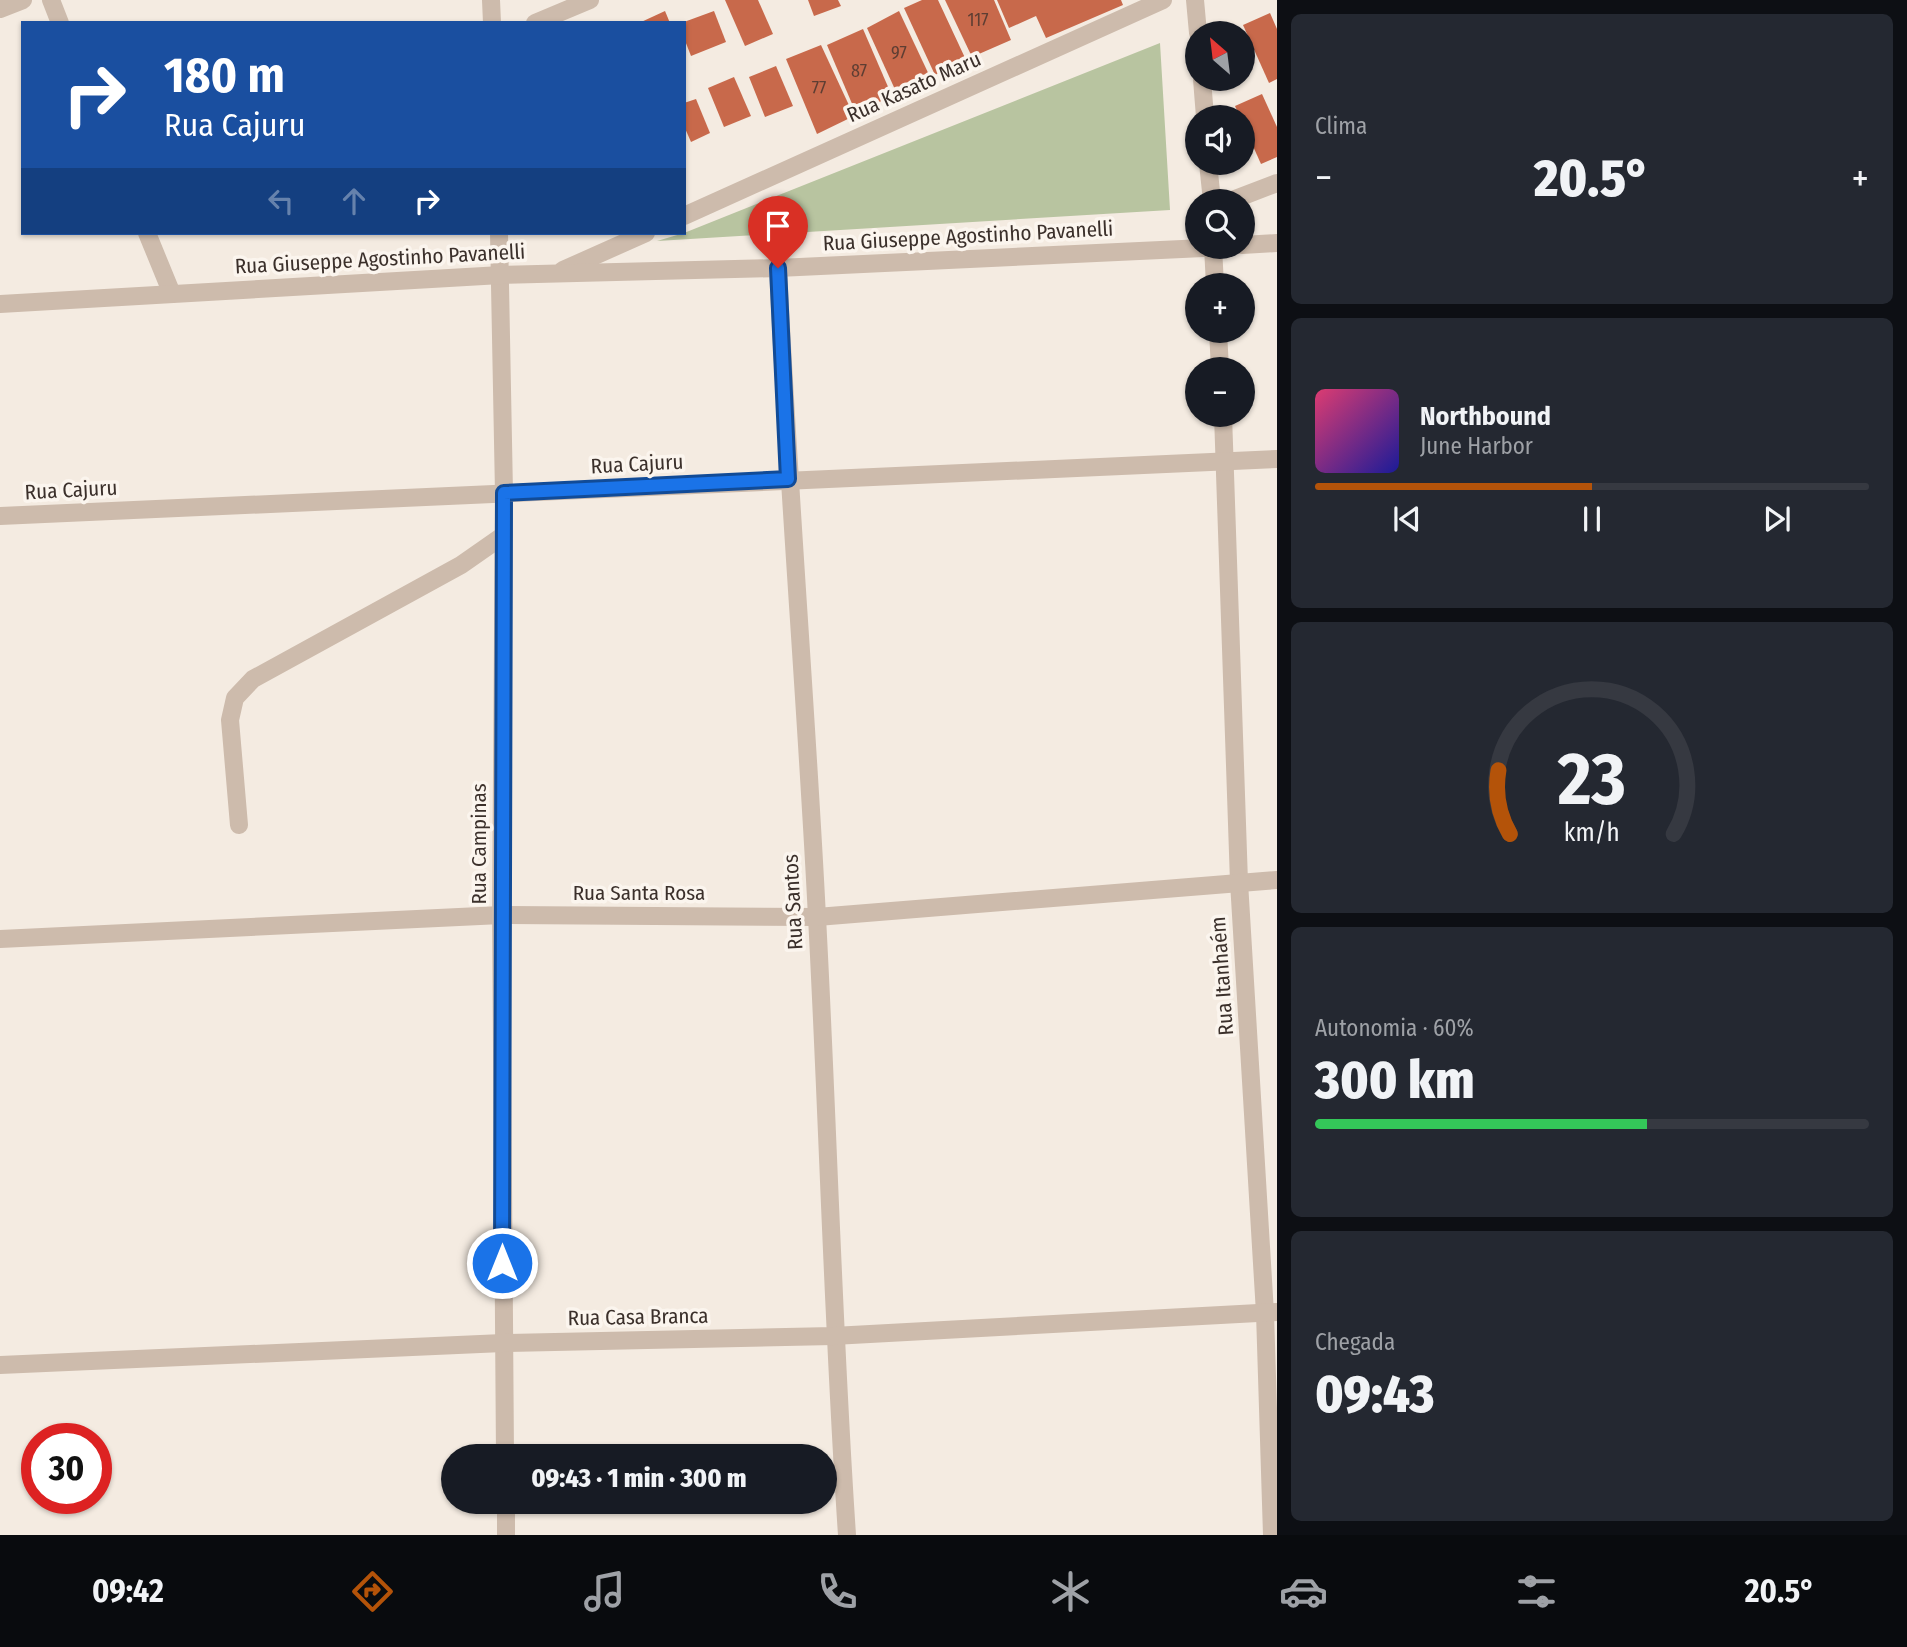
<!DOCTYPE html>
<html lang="pt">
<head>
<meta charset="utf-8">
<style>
	body { margin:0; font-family:"Fira Sans Condensed",sans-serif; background:#242831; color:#f1f3f6; height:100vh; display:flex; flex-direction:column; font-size:26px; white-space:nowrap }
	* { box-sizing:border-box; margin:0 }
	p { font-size:23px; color:#9ea1a6 }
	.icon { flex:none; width:38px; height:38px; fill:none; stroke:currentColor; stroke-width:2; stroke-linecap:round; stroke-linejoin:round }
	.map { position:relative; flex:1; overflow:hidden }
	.side { display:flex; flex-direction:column; gap:14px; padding:14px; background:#0d0f14; width:630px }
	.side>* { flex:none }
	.hud { position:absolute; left:21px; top:21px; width:665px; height:214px; border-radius:0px; box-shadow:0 2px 5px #0004; background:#1a4fa0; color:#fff; overflow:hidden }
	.needle { width:46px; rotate:332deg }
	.controls { position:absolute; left:1185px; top:21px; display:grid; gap:14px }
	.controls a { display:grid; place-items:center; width:70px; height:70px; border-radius:50%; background:#171b24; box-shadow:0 2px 5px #0004; font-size:35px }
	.speed { position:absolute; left:21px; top:1423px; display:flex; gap:14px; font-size:35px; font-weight:700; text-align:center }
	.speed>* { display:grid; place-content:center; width:91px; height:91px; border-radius:50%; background:#171b24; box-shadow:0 2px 5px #0004; line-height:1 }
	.speed .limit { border:10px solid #d22; background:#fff; color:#111 }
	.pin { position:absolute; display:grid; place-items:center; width:60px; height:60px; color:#fff; margin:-72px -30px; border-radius:50% 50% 50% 0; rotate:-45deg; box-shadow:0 0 7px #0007 }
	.pin .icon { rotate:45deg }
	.me { position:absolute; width:77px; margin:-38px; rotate:0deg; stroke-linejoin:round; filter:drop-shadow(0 0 5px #0008) }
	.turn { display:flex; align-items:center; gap:24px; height:147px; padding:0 28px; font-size:32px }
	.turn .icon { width:91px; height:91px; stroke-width:2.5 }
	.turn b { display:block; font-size:49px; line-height:60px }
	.lanes { display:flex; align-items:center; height:66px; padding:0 28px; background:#0003; justify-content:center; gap:35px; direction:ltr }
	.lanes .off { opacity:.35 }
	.big { font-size:52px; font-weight:800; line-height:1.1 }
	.side .card { flex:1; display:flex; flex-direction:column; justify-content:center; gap:10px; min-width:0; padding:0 24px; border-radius:10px; background:#242831 }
	.side .dial { align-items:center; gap:0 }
	.dial svg { height:182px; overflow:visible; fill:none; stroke:#363941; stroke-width:7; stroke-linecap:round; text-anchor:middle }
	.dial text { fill:#f1f3f6; stroke:none }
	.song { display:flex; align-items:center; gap:21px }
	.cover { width:84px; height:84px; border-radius:10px; background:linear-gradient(135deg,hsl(340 70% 55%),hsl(240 70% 35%)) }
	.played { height:7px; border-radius:4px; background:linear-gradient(90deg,#b45309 50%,#363941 50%) }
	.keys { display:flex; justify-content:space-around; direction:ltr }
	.heat { display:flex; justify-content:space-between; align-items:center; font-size:38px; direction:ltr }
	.charge { height:10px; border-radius:5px; background:linear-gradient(90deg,#34c759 60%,#363941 0) }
	.trip { position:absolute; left:441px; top:1444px; width:396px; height:70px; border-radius:35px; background:#171b24; box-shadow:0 2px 5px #0004; font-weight:800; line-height:70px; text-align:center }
	.tabs { display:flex; height:112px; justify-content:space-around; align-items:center; background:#090b0e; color:#9ea1a6 }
	.tabs .icon { width:49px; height:49px }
	.tabs .on { color:#b45309 }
	.tabs b { font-size:32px; color:#f1f3f6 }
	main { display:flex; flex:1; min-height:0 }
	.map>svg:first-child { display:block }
	.green { fill:#b8c4a0 }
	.building { fill:#c8694b }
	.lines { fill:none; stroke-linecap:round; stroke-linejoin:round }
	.minor { stroke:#cdbbac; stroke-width:18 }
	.route-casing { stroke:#114b97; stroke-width:18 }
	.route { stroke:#1a73e8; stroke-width:12 }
	.labels { text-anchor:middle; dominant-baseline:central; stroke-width:7; stroke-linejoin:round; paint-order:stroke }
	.number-label { font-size:18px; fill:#5e3e33 }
	.street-label { font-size:21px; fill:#3b302b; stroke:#fbf5ee }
</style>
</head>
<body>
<main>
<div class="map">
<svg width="1277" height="1535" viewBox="0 0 1277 1535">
	<rect width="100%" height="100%" fill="#f4ebe1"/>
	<!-- green -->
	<path class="green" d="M1160,43L1170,210L657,241L684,233Z"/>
	<!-- building -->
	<g class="building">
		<path d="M725,0H758L773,34L745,46Z"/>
		<path d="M808,0H838L841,6L814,16Z"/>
		<path d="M922,0H938L966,60L935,75L904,8Z"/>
		<path d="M945,0H994L1011,40L972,57Z"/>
		<path d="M997,0H1121L1123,5L1046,38L1036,16L1009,28Z"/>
		<path d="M665,11L670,23H639Z"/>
		<path d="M714,11L726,42L691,56L684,38V22Z"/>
		<path d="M899,11L931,79L898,96L867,28Z"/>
		<path d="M1270,13L1277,29V79L1269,83L1243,25Z"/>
		<path d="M863,29L892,96L856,113L827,45Z"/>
		<path d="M821,45L854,116L817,134L786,59Z"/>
		<path d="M776,66L793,106L765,117L749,77Z"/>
		<path d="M734,77L751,116L724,127L708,88Z"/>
		<path d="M1262,94L1277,127V157L1261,164L1235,106Z"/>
		<path d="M696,99L710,133L691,142L684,126V103Z"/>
	</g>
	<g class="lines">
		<!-- minor -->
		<g class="minor">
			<path d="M51,0L60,23"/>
			<path d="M491,0L492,23"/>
			<path d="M1195,0L1198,33"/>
			<path d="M0,9L23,0"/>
			<path d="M535,23L590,0"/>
			<path d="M1202,79L1205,117"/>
			<path d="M1208,163L1212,201"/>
			<path d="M1230,201L1277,183"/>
			<path d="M684,216L1163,0"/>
			<path d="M147,233L172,294"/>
			<path d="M499,233L504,493L501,915L505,1456"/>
			<path d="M1242,245L1277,243"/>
			<path d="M1213,247L1215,285"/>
			<path d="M778,268C788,484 806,700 817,917C828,1123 833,1329 847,1535"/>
			<path d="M563,270L646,233"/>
			<path d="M0,304L501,275L778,268L1225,247"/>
			<path d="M1218,331L1220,369"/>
			<path d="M1223,415L1239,882L1265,1313L1272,1535"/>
			<path d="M0,516L1277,459"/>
			<path d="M239,825L230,720L235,698L253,679L461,565L504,535"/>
			<path d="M0,939L501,915L817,917L1277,880"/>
			<path d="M0,1365L503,1343L833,1336L1277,1312"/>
			<path d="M506,1502V1535"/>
		</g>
	</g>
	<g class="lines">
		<!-- route casing -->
		<g class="route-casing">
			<path id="route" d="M502,1263L504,493L788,479L778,268"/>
		</g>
		<!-- route -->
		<use href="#route" class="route"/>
	</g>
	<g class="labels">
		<!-- number labels -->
		<g class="number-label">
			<text x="978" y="20">117</text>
			<text x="899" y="53">97</text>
			<text x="859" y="71">87</text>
			<text x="819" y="88">77</text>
		</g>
		<!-- street labels -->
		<g class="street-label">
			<text transform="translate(914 87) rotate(-24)">Rua Kasato Maru</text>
			<text transform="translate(968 236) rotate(-3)">Rua Giuseppe Agostinho Pavanelli</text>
			<text transform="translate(380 259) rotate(-3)">Rua Giuseppe Agostinho Pavanelli</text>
			<text transform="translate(637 464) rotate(-3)">Rua Cajuru</text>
			<text transform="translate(71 490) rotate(-3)">Rua Cajuru</text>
			<text transform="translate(479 844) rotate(-90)">Rua Campinas</text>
			<text x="639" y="893">Rua Santa Rosa</text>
			<text transform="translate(793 902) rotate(-93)">Rua Santos</text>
			<text transform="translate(1222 976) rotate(-94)">Rua Itanhaém</text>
			<text transform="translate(638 1317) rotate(-1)">Rua Casa Branca</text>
		</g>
	</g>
</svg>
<div class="controls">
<a><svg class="needle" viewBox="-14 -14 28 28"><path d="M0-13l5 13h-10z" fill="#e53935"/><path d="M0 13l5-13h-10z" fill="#9ea1a6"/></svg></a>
<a><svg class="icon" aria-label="sound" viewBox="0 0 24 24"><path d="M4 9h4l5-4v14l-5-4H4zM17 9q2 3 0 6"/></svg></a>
<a><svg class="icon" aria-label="search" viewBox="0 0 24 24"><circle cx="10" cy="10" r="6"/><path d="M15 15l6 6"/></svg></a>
<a>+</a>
<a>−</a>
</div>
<div class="speed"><div class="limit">30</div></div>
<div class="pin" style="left:778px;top:268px;background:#d93025"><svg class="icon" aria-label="arrive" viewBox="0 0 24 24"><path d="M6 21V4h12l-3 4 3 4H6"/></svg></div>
<svg class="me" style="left:502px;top:1263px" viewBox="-20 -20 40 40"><circle r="17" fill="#1a73e8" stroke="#fff" stroke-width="3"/><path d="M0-11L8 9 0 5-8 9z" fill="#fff"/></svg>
<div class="trip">09:43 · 1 min · 300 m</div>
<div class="hud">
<div class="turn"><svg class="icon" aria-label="right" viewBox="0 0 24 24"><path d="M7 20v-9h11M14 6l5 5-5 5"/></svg><div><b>180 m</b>Rua Cajuru</div></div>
<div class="lanes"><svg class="icon off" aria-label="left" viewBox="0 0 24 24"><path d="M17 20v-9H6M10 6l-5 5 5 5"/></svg><svg class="icon off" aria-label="ahead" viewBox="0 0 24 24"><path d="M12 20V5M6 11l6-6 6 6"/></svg><svg class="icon" aria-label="right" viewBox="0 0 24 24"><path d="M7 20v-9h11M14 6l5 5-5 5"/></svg></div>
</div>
</div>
<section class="side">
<div class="card"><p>Clima</p>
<div class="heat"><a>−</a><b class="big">20.5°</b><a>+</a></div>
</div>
<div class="card">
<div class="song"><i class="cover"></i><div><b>Northbound</b><p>June Harbor</p></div></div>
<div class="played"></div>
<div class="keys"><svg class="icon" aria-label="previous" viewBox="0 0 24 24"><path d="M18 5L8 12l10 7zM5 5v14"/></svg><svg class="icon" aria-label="pause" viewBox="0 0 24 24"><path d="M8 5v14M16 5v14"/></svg><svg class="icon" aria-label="next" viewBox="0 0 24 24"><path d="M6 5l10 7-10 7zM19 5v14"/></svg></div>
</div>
<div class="card dial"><svg viewBox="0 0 100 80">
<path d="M14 69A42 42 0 1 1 86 69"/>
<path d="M14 69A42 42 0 0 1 9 41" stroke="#b45309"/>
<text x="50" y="56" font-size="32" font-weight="700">23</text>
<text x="50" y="72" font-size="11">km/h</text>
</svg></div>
<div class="card"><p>Autonomia · 60%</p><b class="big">300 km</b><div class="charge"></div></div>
<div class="card"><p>Chegada</p><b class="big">09:43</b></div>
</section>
</main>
<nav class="tabs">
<b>09:42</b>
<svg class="icon on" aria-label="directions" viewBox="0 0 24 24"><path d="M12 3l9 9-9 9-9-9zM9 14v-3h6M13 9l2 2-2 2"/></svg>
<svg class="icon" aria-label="music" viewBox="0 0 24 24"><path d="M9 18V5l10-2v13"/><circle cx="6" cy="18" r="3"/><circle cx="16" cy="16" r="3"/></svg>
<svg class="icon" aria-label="phone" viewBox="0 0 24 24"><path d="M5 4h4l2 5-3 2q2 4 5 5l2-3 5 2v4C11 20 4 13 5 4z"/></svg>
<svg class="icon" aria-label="climate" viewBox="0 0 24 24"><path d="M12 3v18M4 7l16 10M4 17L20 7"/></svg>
<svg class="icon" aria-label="car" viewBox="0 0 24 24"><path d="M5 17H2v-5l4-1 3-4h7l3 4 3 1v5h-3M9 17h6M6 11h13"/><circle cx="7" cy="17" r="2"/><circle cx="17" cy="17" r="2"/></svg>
<svg class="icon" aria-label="filters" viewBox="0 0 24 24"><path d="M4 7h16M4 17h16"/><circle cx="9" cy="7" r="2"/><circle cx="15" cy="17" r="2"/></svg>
<b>20.5°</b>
</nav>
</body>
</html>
